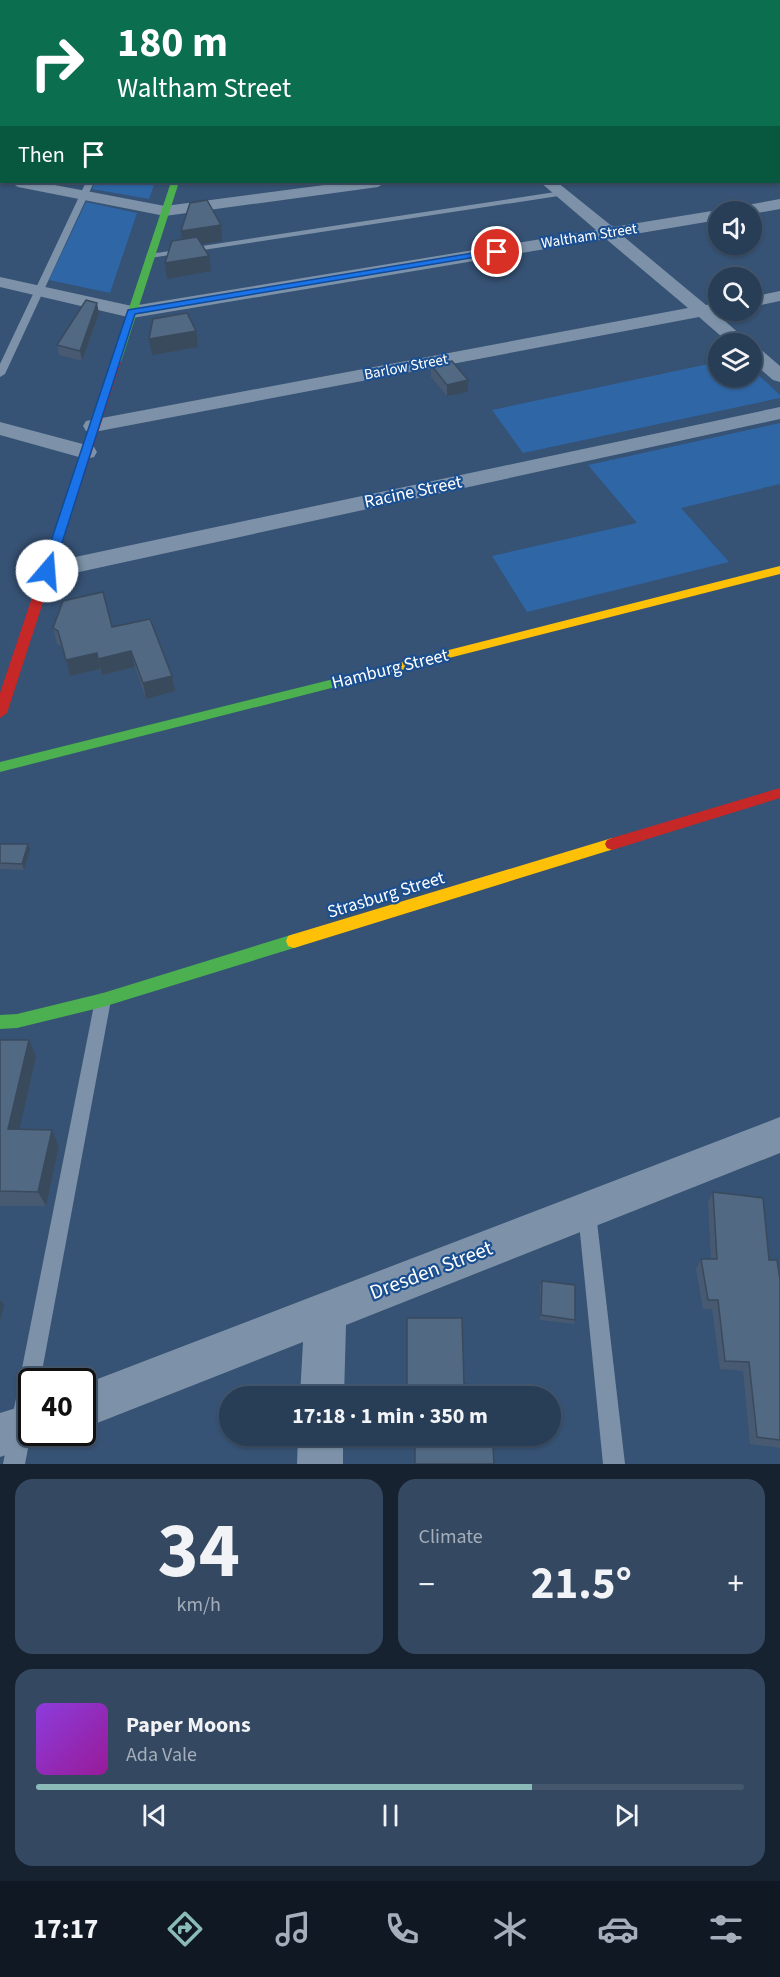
<!DOCTYPE html>
<html lang="en">
<head>
<meta charset="utf-8">
<style>
	body { margin:0; font-family:"Source Sans 3",sans-serif; background:#344961; color:#f1f3f6; height:100vh; display:flex; flex-direction:column; font-size:22px; white-space:nowrap }
	* { box-sizing:border-box; margin:0 }
	p { font-size:20px; color:#a5aeba }
	.icon { flex:none; width:33px; height:33px; fill:none; stroke:currentColor; stroke-width:2; stroke-linecap:round; stroke-linejoin:round }
	.map { position:relative; height:1464px; overflow:hidden }
	.side { display:flex; flex-direction:column; gap:15px; padding:15px; background:#162230; flex:1 }
	.side>* { flex:none }
	.top-card { position:absolute; left:0px; top:0px; width:780px; height:183px; box-shadow:0 2px 4px #0004,0 0 0 2px #44576d; background:#0b6e4f; color:#fff; overflow:hidden }
	.fabs { position:absolute; left:708px; top:201px; display:grid; gap:12px }
	.fabs a { display:grid; place-items:center; width:54px; height:54px; border-radius:50%; background:#283e57; box-shadow:0 2px 4px #0004,0 0 0 2px #44576d; font-size:30px }
	.speed { position:absolute; left:18px; top:1368px; display:flex; gap:12px; font-size:30px; font-weight:700; text-align:center }
	.speed>* { display:grid; place-content:center; width:78px; height:78px; border-radius:50%; background:#283e57; box-shadow:0 2px 4px #0004,0 0 0 2px #44576d; line-height:1 }
	.speed .limit { border:3px solid #111; border-radius:9px; background:#fff; color:#111 }
	.pin { position:absolute; display:grid; place-items:center; width:51px; height:51px; color:#fff; margin:-26px; border:3px solid #fff; border-radius:50%; box-shadow:0 2px 6px #0007 }
	.me { position:absolute; width:66px; margin:-33px; rotate:18deg; stroke-linejoin:round; filter:drop-shadow(0 0 4px #0008) }
	.turn { display:flex; align-items:center; gap:21px; height:126px; padding:0 18px; font-size:27px }
	.turn .icon { width:78px; height:78px; stroke-width:2.5 }
	.turn b { display:block; font-size:42px; line-height:51px }
	.then { display:flex; align-items:center; height:57px; padding:0 18px; background:#0003; gap:12px; font-size:22px }
	.big { font-size:45px; font-weight:700; line-height:1.1 }
	.side .widget { flex:1; display:flex; flex-direction:column; justify-content:center; gap:9px; min-width:0; padding:0 21px; border-radius:18px; background:#344961 }
	.side .dial { align-items:center; gap:0 }
	.dial b { font-size:78px; line-height:1 }
	.song { display:flex; align-items:center; gap:18px }
	.cover { width:72px; height:72px; border-radius:9px; background:linear-gradient(135deg,hsl(270 70% 55%),hsl(300 70% 35%)) }
	.played { height:6px; border-radius:3px; background:linear-gradient(90deg,#8bbbb9 70%,#44576d 70%) }
	.keys { display:flex; justify-content:space-around; direction:ltr }
	.heat { display:flex; justify-content:space-between; align-items:center; font-size:33px; direction:ltr }
	.side .tiles { flex:1; display:grid; gap:15px; grid-template-columns:1fr 1fr }
	.widget:last-child { grid-column:span 2 }
	.trip { position:absolute; left:219px; top:1386px; width:342px; height:60px; border-radius:30px; background:#283e57; box-shadow:0 2px 4px #0004,0 0 0 2px #44576d; font-weight:700; line-height:60px; text-align:center }
	.tabs { display:flex; height:96px; justify-content:space-around; align-items:center; background:#101923; color:#a5aeba }
	.tabs .icon { width:42px; height:42px }
	.tabs .active { color:#8bbbb9 }
	.tabs b { font-size:27px; color:#f1f3f6 }
	.map>svg:first-child { display:block }
	.green { fill:#2f66a5 }
	.lines { fill:none; stroke-linecap:round; stroke-linejoin:round }
	.lane { fill:#7d92a8; fill-rule:evenodd }
	.street { fill:#7d92a8; fill-rule:evenodd }
	.fast { fill:#4caf50; fill-rule:evenodd }
	.slow { fill:#ffc107; fill-rule:evenodd }
	.jam { fill:#c62828; fill-rule:evenodd }
	.wall { fill:#475a72 }
	.shaded-wall { fill:#394a5c }
	.building { fill:#526984; stroke:#394a5c; stroke-width:1.5 }
	.route { fill:#1a73e8; stroke:#114b97; stroke-width:1.5 }
	.labels { text-anchor:middle; dominant-baseline:central; stroke-width:4.5; stroke-linejoin:round; paint-order:stroke }
	.far-street-label { font-size:15px; fill:#fff; stroke:#1b4f8f }
	.street-label { font-size:18px; fill:#fff; stroke:#1b4f8f }
	.near-street-label { font-size:21px; fill:#fff; stroke:#1b4f8f }
</style>
</head>
<body>
<div class="map">
<svg width="780" height="1464" viewBox="0 0 780 1464">
	<rect width="100%" height="100%" fill="#365274"/>
	<!-- green -->
	<g class="green">
		<path d="M95,182H155L149,199L92,189Z"/>
		<path d="M86,202L137,213L110,293L49,280Z"/>
		<path d="M718,362V376H752V369L780,395V398L523,453L492,410Z"/>
		<path d="M780,423V484L681,508L729,562L527,612L492,556L637,523L588,465Z"/>
	</g>
	<g class="lines">
		<!-- lane -->
		<g class="lane">
			<path d="M253,0H259L253,2Z"/>
			<rect x="296" y="0" width="6" height="2"/>
			<path d="M86,182H94L5,374L0,377V364Z"/>
			<path d="M562,191L566,193L565,195L150,258L146,256L150,254Z"/>
			<path d="M103,993L109,995L111,1000L40,1382H32V1428L25,1464H3L95,1000L97,995Z"/>
			<path d="M587,1204L594,1206L596,1213L625,1464H603L578,1213L580,1206Z"/>
		</g>
		<!-- street -->
		<g class="street">
			<path d="M0,0H17L18,2L2,3Z"/>
			<path d="M497,0H521L496,2Z"/>
			<rect x="778" y="8" width="2" height="6"/>
			<rect x="0" y="43" width="2" height="8"/>
			<rect x="778" y="55" width="2" height="8"/>
			<rect x="0" y="99" width="2" height="9"/>
			<rect x="778" y="119" width="2" height="8"/>
			<path d="M10,182H39L165,206L347,182H386L378,187L165,216L18,187Z"/>
			<path d="M540,182H557L613,227L718,210L724,212H718V220L623,236L706,305L718,303V310H726L717,314L751,344H730L699,317L94,432L86,431L83,426L86,421L688,308L606,239L132,318L0,287V277L132,306L596,230Z"/>
			<path d="M780,199V209L752,214V212H728L736,207Z"/>
			<path d="M780,291V301L752,307V297Z"/>
			<path d="M752,346L759,348L780,366V382L773,380L752,362Z"/>
			<path d="M780,407V419L47,579L38,576L35,571L38,566L47,563Z"/>
			<path d="M0,422L94,447L97,452L94,457L86,459L0,435Z"/>
			<path d="M780,1117V1153L346,1325L344,1396H300L303,1342L82,1429V1385Z"/>
			<path d="M32,1403V1432H51L48,1441L0,1457V1413Z"/>
			<path d="M298,1436H343V1464H297Z"/>
		</g>
		<!-- fast -->
		<g class="fast">
			<path d="M171,182H179L121,362L113,364L111,362Z"/>
			<path d="M358,673L363,674L364,677L363,680L0,772V762Z"/>
			<path d="M294,934L300,936L302,941L300,946L294,948L103,1007L17,1028L0,1029V1015L17,1014L103,993Z"/>
		</g>
		<!-- slow -->
		<g class="slow">
			<rect x="234" y="0" width="6" height="2"/>
			<path d="M780,566V574L358,681L352,677L358,673Z"/>
			<path d="M612,838L617,840L619,844L617,848L294,948L288,946L286,941L288,936L294,934Z"/>
		</g>
		<!-- jam -->
		<g class="jam">
			<path d="M116,359L121,362L7,713L0,718V693L111,362Z"/>
			<path d="M780,788V798L612,850L607,848L605,844L607,840L612,838Z"/>
		</g>
	</g>
	<!-- wall -->
	<g class="wall">
		<path d="M99,313L82,361L59,355L57,345Z"/>
		<path d="M431,365L468,380V392L447,396L431,377Z"/>
		<path d="M112,627L175,691L146,699L135,667L102,675L100,669L70,676L62,647L57,644L53,628Z"/>
		<path d="M0,844L30,850L24,870L0,869Z"/>
		<path d="M0,1040L36,1057L19,1129L52,1130L59,1146L46,1206H0Z"/>
		<path d="M713,1192L769,1260L780,1280V1448L750,1444L743,1371L720,1369L712,1309H703L696,1269L701,1259H711L708,1202Z"/>
		<path d="M542,1281L575,1320L574,1324L540,1320V1285Z"/>
	</g>
	<!-- shaded-wall -->
	<g class="shaded-wall">
		<rect x="259" y="0" width="36" height="2"/>
		<path d="M221,225L222,241L183,247L181,231Z"/>
		<path d="M209,256L211,271L167,279L165,263Z"/>
		<path d="M97,303L99,313L82,361L80,351Z"/>
		<path d="M196,331L198,347L152,355L149,339Z"/>
		<path d="M468,380V392L447,396V385Z"/>
		<path d="M131,651L135,667L102,675L98,659Z"/>
		<path d="M97,653L100,669L70,676L66,660Z"/>
		<path d="M172,676L175,691L146,699L143,683Z"/>
		<path d="M28,844L30,850L24,870L22,864Z"/>
		<path d="M29,1040L36,1057L16,1144L8,1129Z"/>
		<path d="M52,1130L59,1146L46,1206L38,1192Z"/>
		<path d="M0,1300L4,1305L0,1321Z"/>
	</g>
	<!-- building -->
	<g class="building">
		<path d="M172,0H215V2H167Z"/>
		<path d="M207,200L221,225L181,231L190,203Z"/>
		<path d="M197,237L209,256L165,263L172,241Z"/>
		<path d="M86,300L97,303L80,351L57,345Z"/>
		<path d="M187,313L196,331L149,339L153,319Z"/>
		<path d="M452,361L468,380L447,385L431,365Z"/>
		<path d="M103,592L112,627L150,619L172,676L143,683L131,651L98,659L97,653L66,660L58,631L53,628L63,601Z"/>
		<path d="M0,844H28L22,864L0,863Z"/>
		<path d="M0,1040H29L8,1129L52,1130L38,1192L0,1191Z"/>
		<path d="M713,1192L763,1198L769,1260H777L780,1280V1440L757,1437L749,1362L725,1361L718,1300H708L701,1259H717Z"/>
		<path d="M542,1281L575,1285V1320L541,1315Z"/>
		<path d="M407,1318H462L464,1384H467V1396H407Z"/>
		<path d="M415,1436H468V1447H493L494,1464H415Z"/>
	</g>
	<!-- route -->
	<path class="route" d="M497,249L500,250V253L135,314L53,571L47,575L42,574L41,571L128,310Z"/>
	<g class="labels">
		<!-- far-street labels -->
		<g class="far-street-label">
			<text transform="translate(589 236) rotate(-9)">Waltham Street</text>
			<text transform="translate(406 367) rotate(-11)">Barlow Street</text>
		</g>
		<!-- street labels -->
		<g class="street-label">
			<text transform="translate(413 492) rotate(-12)">Racine Street</text>
			<text transform="translate(390 669) rotate(-14)">Hamburg Street</text>
			<text transform="translate(386 895) rotate(-17)">Strasburg Street</text>
		</g>
		<!-- near-street labels -->
		<g class="near-street-label">
			<text transform="translate(431 1270) rotate(-21)">Dresden Street</text>
		</g>
	</g>
</svg>
<div class="fabs">
<a><svg class="icon" aria-label="sound" viewBox="0 0 24 24"><path d="M4 9h4l5-4v14l-5-4H4zM17 9q2 3 0 6"/></svg></a>
<a><svg class="icon" aria-label="search" viewBox="0 0 24 24"><circle cx="10" cy="10" r="6"/><path d="M15 15l6 6"/></svg></a>
<a><svg class="icon" aria-label="layers" viewBox="0 0 24 24"><path d="M12 4l9 5-9 5-9-5zM3 14l9 5 9-5"/></svg></a>
</div>
<div class="speed"><div class="limit">40</div></div>
<div class="pin" style="left:497px;top:252px;background:#d93025"><svg class="icon" aria-label="arrive" viewBox="0 0 24 24"><path d="M6 21V4h12l-3 4 3 4H6"/></svg></div>
<svg class="me" style="left:47px;top:571px" viewBox="-20 -20 40 40"><circle r="19" fill="#fff"/><path d="M0-13L10 11 0 6-10 11z" fill="#1a73e8"/></svg>
<div class="trip">17:18 · 1 min · 350 m</div>
<div class="top-card">
<div class="turn"><svg class="icon" aria-label="right" viewBox="0 0 24 24"><path d="M7 20v-9h11M14 6l5 5-5 5"/></svg><div><b>180 m</b>Waltham Street</div></div>
<div class="then">Then<svg class="icon" aria-label="arrive" viewBox="0 0 24 24"><path d="M6 21V4h12l-3 4 3 4H6"/></svg></div>
</div>
</div>
<section class="side">
<div class="tiles">
<div class="widget dial"><b>34</b><p>km/h</p></div>
<div class="widget"><p>Climate</p>
<div class="heat"><a>−</a><b class="big">21.5°</b><a>+</a></div>
</div>
<div class="widget">
<div class="song"><i class="cover"></i><div><b>Paper Moons</b><p>Ada Vale</p></div></div>
<div class="played"></div>
<div class="keys"><svg class="icon" aria-label="previous" viewBox="0 0 24 24"><path d="M18 5L8 12l10 7zM5 5v14"/></svg><svg class="icon" aria-label="pause" viewBox="0 0 24 24"><path d="M8 5v14M16 5v14"/></svg><svg class="icon" aria-label="next" viewBox="0 0 24 24"><path d="M6 5l10 7-10 7zM19 5v14"/></svg></div>
</div>
</div>
</section>
<nav class="tabs">
<b>17:17</b>
<svg class="icon active" aria-label="directions" viewBox="0 0 24 24"><path d="M12 3l9 9-9 9-9-9zM9 14v-3h6M13 9l2 2-2 2"/></svg>
<svg class="icon" aria-label="music" viewBox="0 0 24 24"><path d="M9 18V5l10-2v13"/><circle cx="6" cy="18" r="3"/><circle cx="16" cy="16" r="3"/></svg>
<svg class="icon" aria-label="phone" viewBox="0 0 24 24"><path d="M5 4h4l2 5-3 2q2 4 5 5l2-3 5 2v4C11 20 4 13 5 4z"/></svg>
<svg class="icon" aria-label="climate" viewBox="0 0 24 24"><path d="M12 3v18M4 7l16 10M4 17L20 7"/></svg>
<svg class="icon" aria-label="car" viewBox="0 0 24 24"><path d="M5 17H2v-5l4-1 3-4h7l3 4 3 1v5h-3M9 17h6M6 11h13"/><circle cx="7" cy="17" r="2"/><circle cx="17" cy="17" r="2"/></svg>
<svg class="icon" aria-label="filters" viewBox="0 0 24 24"><path d="M4 7h16M4 17h16"/><circle cx="9" cy="7" r="2"/><circle cx="15" cy="17" r="2"/></svg>
</nav>
</body>
</html>
